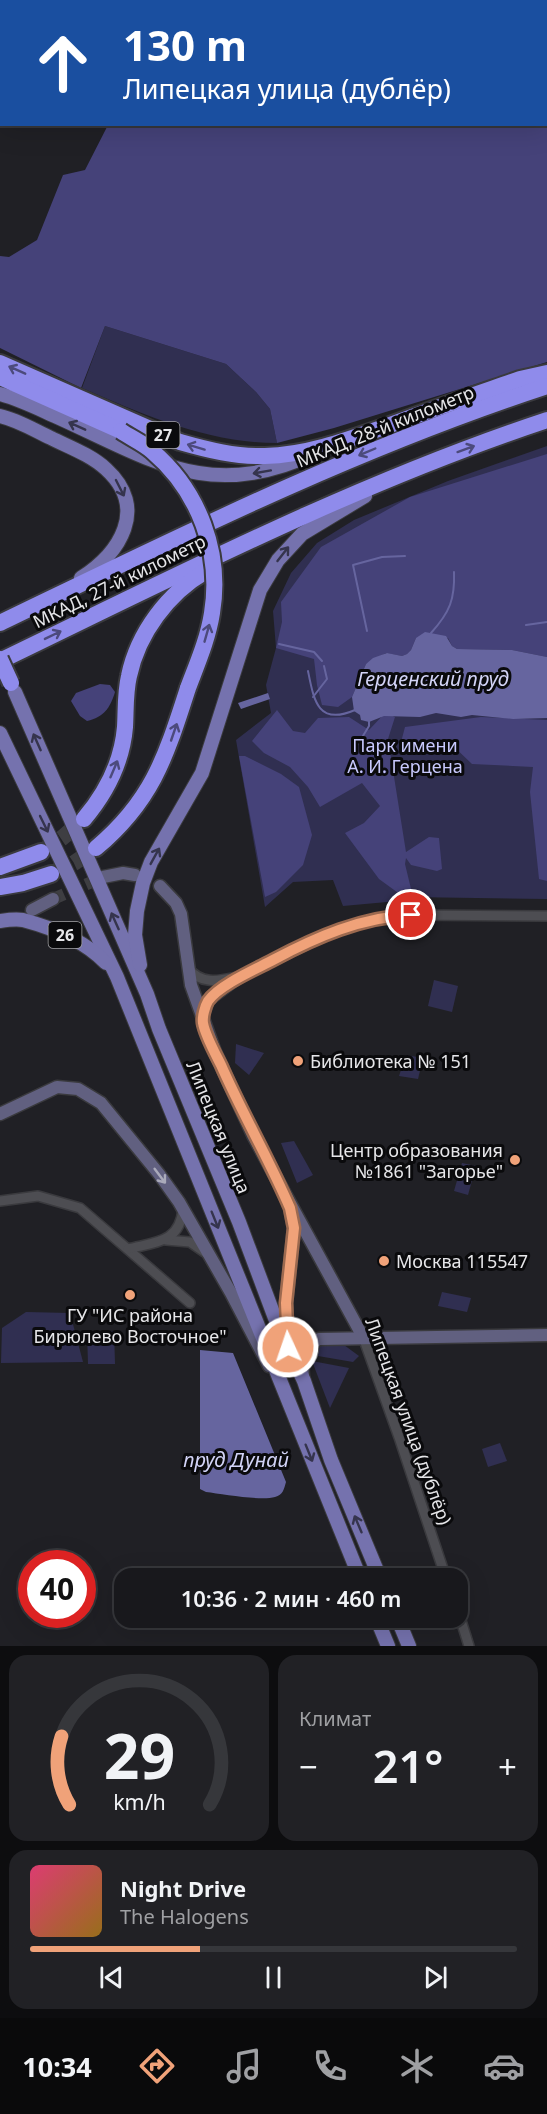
<!DOCTYPE html>
<html lang="ru">
<head>
<meta charset="utf-8">
<style>
	body { margin:0; font-family:"Noto Sans",sans-serif; background:#212125; color:#f1f3f6; height:100vh; display:flex; flex-direction:column; font-size:22px; white-space:nowrap }
	* { box-sizing:border-box; margin:0 }
	p { font-size:20px; color:#9fa0a3 }
	.icon { flex:none; width:33px; height:33px; fill:none; stroke:currentColor; stroke-width:2; stroke-linecap:round; stroke-linejoin:round }
	.map { position:relative; height:1646px; overflow:hidden }
	.panel { display:flex; flex-direction:column; gap:9px; padding:9px; background:#0d0d0f; flex:1 }
	.panel>* { flex:none }
	.top-card { position:absolute; left:0px; top:0px; width:548px; height:126px; box-shadow:0 6px 24px #0002,0 0 0 2px #36373b; background:#1a4fa0; color:#fff; overflow:hidden }
	.speed { position:absolute; left:18px; top:1550px; display:flex; gap:12px; font-size:30px; font-weight:700; text-align:center }
	.speed>* { display:grid; place-content:center; width:78px; height:78px; border-radius:50%; background:#18181c; box-shadow:0 6px 24px #0002,0 0 0 2px #36373b; line-height:1 }
	.speed .limit { border:9px solid #d22; background:#fff; color:#111 }
	.pin { position:absolute; display:grid; place-items:center; width:51px; height:51px; color:#fff; margin:-26px; border:3px solid #fff; border-radius:50%; box-shadow:0 2px 6px #0007 }
	.me { position:absolute; width:66px; margin:-33px; rotate:357deg; stroke-linejoin:round; filter:drop-shadow(0 0 4px #0008) }
	.turn { display:flex; align-items:center; gap:21px; height:126px; padding:0 24px; font-size:27px }
	.turn .icon { width:78px; height:78px; stroke-width:2.5 }
	.turn b { display:block; font-size:42px; line-height:51px }
	.big { font-size:45px; font-weight:600; line-height:1.1 }
	.panel .widget { flex:1; display:flex; flex-direction:column; justify-content:center; gap:9px; min-width:0; padding:0 21px; border-radius:18px; background:#212125 }
	.panel .dial { align-items:center; gap:0 }
	.dial svg { height:156px; overflow:visible; fill:none; stroke:#36373b; stroke-width:7; stroke-linecap:round; text-anchor:middle }
	.dial text { fill:#f1f3f6; stroke:none }
	.song { display:flex; align-items:center; gap:18px }
	.cover { width:72px; height:72px; border-radius:9px; background:linear-gradient(135deg,hsl(340 70% 55%),hsl(40 70% 35%)) }
	.played { height:6px; border-radius:3px; background:linear-gradient(90deg,#f0a279 35%,#36373b 35%) }
	.keys { display:flex; justify-content:space-around; direction:ltr }
	.heat { display:flex; justify-content:space-between; align-items:center; font-size:33px; direction:ltr }
	.panel .tiles { flex:1; display:grid; gap:9px; grid-template-columns:1fr 1fr }
	.widget:last-child { grid-column:span 2 }
	.trip { position:absolute; left:114px; top:1568px; width:354px; height:60px; border-radius:18px; background:#18181c; box-shadow:0 6px 24px #0002,0 0 0 2px #36373b; font-weight:600; line-height:60px; text-align:center }
	.menu { display:flex; height:96px; justify-content:space-around; align-items:center; background:#0a0a0b; color:#9fa0a3 }
	.menu .icon { width:42px; height:42px }
	.menu .current { color:#f0a279 }
	.menu b { font-size:27px; color:#f1f3f6 }
	.map>svg:first-child { display:block }
	.green { fill:#302f51 }
	.forest { fill:#454279 }
	.water { fill:#66659f }
	.lines { fill:none; stroke-linecap:round; stroke-linejoin:round }
	.stream { stroke:#66659f; stroke-width:2 }
	.secondary-tunnel { stroke:#3e3e42; stroke-width:12; stroke-dasharray:12 6; stroke-linecap:butt }
	.highway-tunnel { stroke:#3e3e42; stroke-width:16; stroke-dasharray:16 8; stroke-linecap:butt }
	.street-casing { stroke:#3a3a3e; stroke-width:12 }
	.secondary-casing { stroke:#3a3a3e; stroke-width:15 }
	.primary-casing { stroke:#3a3a3e; stroke-width:16 }
	.highway-casing { stroke:#3a3a3e; stroke-width:20 }
	.street { stroke:#4d4d52; stroke-width:9 }
	.secondary { stroke:#616080; stroke-width:12 }
	.primary { stroke:#7572ae; stroke-width:14 }
	.highway { stroke:#8f8beb; stroke-width:16 }
	.highway-bridge-casing { stroke:#3a3a3e; stroke-width:20; stroke-linecap:butt }
	.highway-bridge { stroke:#8f8beb; stroke-width:16 }
	.oneway { stroke:#4c4a7c }
	.oneway2 { stroke:#35344d }
	.oneway3 { stroke:#aaaaba }
	.route-casing { stroke:#9c694f; stroke-width:15 }
	.route { stroke:#f0a279; stroke-width:10 }
	.poi-dot { fill:#f0a279; stroke:#0a0a0c; stroke-width:2 }
	.labels { text-anchor:middle; dominant-baseline:central; stroke-width:6; stroke-linejoin:round; paint-order:stroke }
	.shield { fill:#0a0a0c; stroke:#a4a4a7; stroke-width:1.5 }
	.shield-label { font-size:16px; font-weight:bold; fill:#e6e6e9 }
	.street-label { font-size:18px; fill:#e6e6e9; stroke:#0a0a0c }
	.park-label { font-size:18px; fill:#c8c9fd; stroke:#0a0a0c }
	.poi-label { font-size:18px; fill:#e6e6e9; stroke:#0a0a0c; text-anchor:start }
	.water-label { font-size:20px; font-style:italic; fill:#d3d4f7; stroke:#0a0a0c }
</style>
</head>
<body>
<div class="map">
<svg width="547" height="1646" viewBox="0 0 547 1646">
	<rect width="100%" height="100%" fill="#202025"/>
	<!-- green -->
	<g class="green">
		<path d="M105,326L226,364L256,392L270,409L277,443C208,443 144,415 82,388Z"/>
		<path d="M547,446V899L409,897V900L343,906L333,880L293,882L265,907L236,740L271,713L266,685L276,648L273,611L291,573L317,543L354,520L448,481Z"/>
		<path d="M434,980L458,986L452,1012L428,1006Z"/>
		<path d="M236,1044L264,1053L249,1075L235,1063Z"/>
		<path d="M406,1055L423,1058L418,1079L399,1076Z"/>
		<path d="M294,1141L313,1175L297,1183L281,1143Z"/>
		<path d="M462,1163L476,1166L468,1195L454,1191Z"/>
		<path d="M442,1292L471,1298L467,1312L438,1306Z"/>
		<path d="M26,1312L70,1313L83,1362L1,1363L2,1328Z"/>
		<path d="M114,1331L115,1364H88L87,1332Z"/>
		<path d="M320,1345H344L359,1356L353,1362L318,1356Z"/>
		<path d="M312,1361L349,1368L330,1408Z"/>
		<path d="M500,1443L507,1461L488,1467L482,1449Z"/>
	</g>
	<!-- forest -->
	<g class="forest">
		<path d="M171,0H547V362L334,428L277,443L270,409L256,392L226,364L105,326L81,388L0,348V256L9,257L37,240L63,175L85,170L108,125L546,124V2L170,1Z"/>
		<path d="M547,454V657L512,650L457,649L452,646L448,638H416L411,650L407,654L402,656L386,653L366,664L352,697L338,707L322,705L317,685L314,659L276,648L282,622L281,602L321,547L410,497Z"/>
		<path d="M100,684L110,685L115,692C110,708 104,717 87,721L80,716L71,701L76,693Z"/>
		<path d="M277,710L293,731L305,733L318,718L349,717L369,730L385,713L395,717L388,739L406,852L429,837L439,838L442,869L437,871L411,865L406,858L405,864L412,893L401,895L379,879L345,833L364,823L380,806L362,783L320,807L308,787L290,767L264,753L252,741Z"/>
		<path d="M481,717L547,720V881L539,879L530,792L533,767L472,764L449,742L400,746L405,727Z"/>
		<path d="M239,756H245L281,774L299,787L312,835L303,865L276,892L265,897Z"/>
	</g>
	<!-- water -->
	<g class="water">
		<path d="M425,632L446,636L452,646L457,649L512,650L547,657V718L513,719L472,715L461,717L436,713L420,717L384,716L369,722L361,720L360,715L354,711L352,697L366,664L373,658L387,653L402,656L407,654L411,650L416,638Z"/>
		<path d="M268,693L270,699L241,709L238,703Z"/>
		<path d="M200,1350L233,1353L286,1482C284,1489 283,1495 275,1497C261,1501 222,1494 206,1492L200,1489Z"/>
	</g>
	<g class="lines">
		<!-- stream -->
		<g class="stream">
			<path d="M526,625L547,622"/>
			<path d="M367,631L353,565L382,557L405,556"/>
			<path d="M431,633C450,612 455,599 454,572"/>
			<path d="M279,644L314,652L322,661"/>
			<path d="M308,671C314,701 318,726 355,710"/>
			<path d="M313,697L327,679L324,666"/>
			<path d="M355,749L369,726V720"/>
		</g>
		<!-- secondary-tunnel -->
		<path class="secondary-tunnel" d="M53,899L103,877"/>
		<!-- highway-tunnel -->
		<g class="highway-tunnel">
			<path d="M41,852L62,838L84,819"/>
			<path d="M52,873L74,863L96,848"/>
		</g>
		<!-- street casing -->
		<g class="street-casing">
			<g id="street">
				<path d="M188,968C201,985 218,981 237,977"/>
				<path d="M203,1019L209,1001L242,976L337,930L371,920L408,915L547,916"/>
				<path d="M0,1201L38,1196L80,1208L190,1303"/>
				<path d="M166,1240L190,1242L206,1253"/>
				<path d="M128,1249C155,1242 180,1243 183,1209"/>
				<path d="M363,1337L400,1440L446,1578"/>
				<path d="M458,1611L469,1646"/>
			</g>
		</g>
		<!-- secondary casing -->
		<g class="secondary-casing">
			<g id="secondary">
				<path d="M103,877L123,873L135,875"/>
				<path d="M160,886L176,903L181,914L191,985L215,1052L254,1137L363,1337"/>
				<path d="M32,910L53,899"/>
				<path d="M0,1114L57,1087L78,1089L101,1103L159,1174L179,1202L231,1293L269,1366"/>
				<path d="M288,1344L286,1303L294,1228L291,1212"/>
				<path d="M303,1377C302,1361 303,1347 319,1339L547,1335"/>
			</g>
		</g>
		<!-- primary casing -->
		<g class="primary-casing">
			<g id="primary">
				<path d="M0,394C19,399 37,408 55,416C151,459 209,503 315,453"/>
				<path d="M0,416C18,420 34,430 51,438C69,447 91,455 106,469C149,508 120,553 81,578"/>
				<path d="M15,692L147,994L159,1029L239,1222L275,1318L304,1381L331,1460L380,1578"/>
				<path d="M0,733L117,977L360,1578"/>
				<path d="M0,921C7,920 16,919 23,920C53,928 85,941 106,963"/>
				<path d="M140,965L135,935L137,911L143,883L151,862L202,773L260,590L278,560L302,534L365,496"/>
				<path d="M376,1617L388,1646"/>
				<path d="M397,1617L409,1646"/>
			</g>
		</g>
		<!-- highway casing -->
		<g class="highway-casing">
			<g id="highway">
				<path d="M0,363L180,442C208,450 236,457 265,456C308,455 350,439 390,425C433,409 477,394 520,379L547,373"/>
				<path d="M0,377L121,431"/>
				<path d="M0,623C180,536 357,448 547,386"/>
				<path d="M0,661C180,574 357,483 547,420"/>
				<path d="M84,819C106,793 122,762 125,727C126,710 125,693 129,676C138,633 168,593 206,571"/>
				<path d="M96,848C153,800 166,756 188,688"/>
				<path d="M0,867L41,852"/>
				<path d="M0,887L23,883L51,874"/>
			</g>
		</g>
		<!-- street -->
		<use href="#street" class="street"/>
		<!-- secondary -->
		<use href="#secondary" class="secondary"/>
		<!-- primary -->
		<use href="#primary" class="primary"/>
		<!-- highway -->
		<use href="#highway" class="highway"/>
		<!-- highway-bridge casing -->
		<g class="highway-bridge-casing">
			<g id="highway-bridge">
				<path d="M121,431C131,438 143,443 152,451C199,491 222,553 212,613C208,639 197,664 188,688"/>
				<path d="M0,659L11,683"/>
			</g>
		</g>
		<!-- highway-bridge -->
		<use href="#highway-bridge" class="highway-bridge"/>
	</g>
	<!-- one-way arrows -->
	<defs><path id="oneway-shaft" d="M-6 0H5M1.5-3L5.5 0L1.5 3" fill="none" stroke-width="1.6" stroke-linecap="round" stroke-linejoin="round" transform="scale(1.5)"/></defs>
	<g class="oneway">
		<use href="#oneway-shaft" transform="translate(17 370) rotate(-156)"/>
		<use href="#oneway-shaft" transform="translate(196 447) rotate(-163)"/>
		<use href="#oneway-shaft" transform="translate(466 449) rotate(-20)"/>
		<use href="#oneway-shaft" transform="translate(367 452) rotate(157)"/>
		<use href="#oneway-shaft" transform="translate(207 633) rotate(-74)"/>
		<use href="#oneway-shaft" transform="translate(53 635) rotate(-26)"/>
		<use href="#oneway-shaft" transform="translate(174 732) rotate(-71)"/>
		<use href="#oneway-shaft" transform="translate(114 769) rotate(-67)"/>
	</g>
	<g class="oneway2">
		<use href="#oneway-shaft" transform="translate(77 426) rotate(-156)"/>
		<use href="#oneway-shaft" transform="translate(262 472) rotate(170)"/>
		<use href="#oneway-shaft" transform="translate(120 488) rotate(63)"/>
		<use href="#oneway-shaft" transform="translate(283 554) rotate(-52)"/>
		<use href="#oneway-shaft" transform="translate(37 742) rotate(-114)"/>
		<use href="#oneway-shaft" transform="translate(44 824) rotate(64)"/>
		<use href="#oneway-shaft" transform="translate(155 856) rotate(-61)"/>
		<use href="#oneway-shaft" transform="translate(115 921) rotate(-114)"/>
		<use href="#oneway-shaft" transform="translate(215 1220) rotate(68)"/>
		<use href="#oneway-shaft" transform="translate(309 1453) rotate(68)"/>
		<use href="#oneway-shaft" transform="translate(358 1524) rotate(-113)"/>
	</g>
	<use class="oneway3" href="#oneway-shaft" transform="translate(160 1176) rotate(53)"/>
	<g class="lines">
		<!-- route casing -->
		<g class="route-casing">
			<path id="route" d="M288,1347L286,1303L294,1228L290,1208C269,1159 242,1113 221,1065C215,1053 205,1035 203,1023C202,1017 205,1006 208,1001C219,985 256,969 273,960C316,937 362,917 411,915"/>
		</g>
		<!-- route -->
		<use href="#route" class="route"/>
	</g>
	<!-- markers -->
	<g class="poi-dot">
		<circle cx="298" cy="1061" r="6"/>
		<circle cx="515" cy="1160" r="6"/>
		<circle cx="384" cy="1261" r="6"/>
		<circle cx="130" cy="1295" r="6"/>
	</g>
	<g class="labels">
		<!-- shield labels -->
		<g class="shield">
			<rect x="146.5" y="422" width="33" height="26" rx="4.5"/>
			<rect x="48.5" y="922" width="33" height="26" rx="4.5"/>
		</g>
		<g class="shield-label">
			<text x="163" y="435">27</text>
			<text x="65" y="935">26</text>
		</g>
		<!-- street labels -->
		<g class="street-label">
			<text transform="translate(385 426) rotate(-22)">МКАД, 28-й километр</text>
			<text transform="translate(119 581) rotate(-26)">МКАД, 27-й километр</text>
			<text transform="translate(219 1127) rotate(68)">Липецкая улица</text>
			<text transform="translate(409 1421) rotate(70)">Липецкая улица (дублёр)</text>
		</g>
		<!-- park labels -->
		<g class="park-label">
			<text x="405" y="745">Парк имени<tspan x="405" dy="21">А. И. Герцена</tspan></text>
		</g>
		<!-- poi labels -->
		<g class="poi-label">
			<text x="310" y="1061">Библиотека № 151</text>
			<text x="503" y="1150" text-anchor="end">Центр образования<tspan x="503" dy="21">№1861 "Загорье"</tspan></text>
			<text x="396" y="1261">Москва 115547</text>
			<text x="130" y="1315" text-anchor="middle">ГУ "ИС района<tspan x="130" dy="21">Бирюлево Восточное"</tspan></text>
		</g>
		<!-- water labels -->
		<g class="water-label">
			<text x="433" y="678">Герценский пруд</text>
			<text x="236" y="1459">пруд Дунай</text>
		</g>
	</g>
</svg>
<div class="speed"><div class="limit">40</div></div>
<div class="pin" style="left:411px;top:915px;background:#d93025"><svg class="icon" aria-label="arrive" viewBox="0 0 24 24"><path d="M6 21V4h12l-3 4 3 4H6"/></svg></div>
<svg class="me" style="left:288px;top:1347px" viewBox="-20 -20 40 40"><circle r="17" fill="#f0a279" stroke="#fff" stroke-width="3"/><path d="M0-11L8 9 0 5-8 9z" fill="#fff"/></svg>
<div class="trip">10:36 · 2 мин · 460 m</div>
<div class="top-card">
<div class="turn"><svg class="icon" aria-label="ahead" viewBox="0 0 24 24"><path d="M12 20V5M6 11l6-6 6 6"/></svg><div><b>130 m</b>Липецкая улица (дублёр)</div></div>
</div>
</div>
<section class="panel">
<div class="tiles">
<div class="widget dial"><svg viewBox="0 0 100 80">
<path d="M14 69A42 42 0 1 1 86 69"/>
<path d="M14 69A42 42 0 0 1 10 34" stroke="#f0a279"/>
<text x="50" y="56" font-size="32" font-weight="700">29</text>
<text x="50" y="72" font-size="11">km/h</text>
</svg></div>
<div class="widget"><p>Климат</p>
<div class="heat"><a>−</a><b class="big">21°</b><a>+</a></div>
</div>
<div class="widget">
<div class="song"><i class="cover"></i><div><b>Night Drive</b><p>The Halogens</p></div></div>
<div class="played"></div>
<div class="keys"><svg class="icon" aria-label="previous" viewBox="0 0 24 24"><path d="M18 5L8 12l10 7zM5 5v14"/></svg><svg class="icon" aria-label="pause" viewBox="0 0 24 24"><path d="M8 5v14M16 5v14"/></svg><svg class="icon" aria-label="next" viewBox="0 0 24 24"><path d="M6 5l10 7-10 7zM19 5v14"/></svg></div>
</div>
</div>
</section>
<nav class="menu">
<b>10:34</b>
<svg class="icon current" aria-label="directions" viewBox="0 0 24 24"><path d="M12 3l9 9-9 9-9-9zM9 14v-3h6M13 9l2 2-2 2"/></svg>
<svg class="icon" aria-label="music" viewBox="0 0 24 24"><path d="M9 18V5l10-2v13"/><circle cx="6" cy="18" r="3"/><circle cx="16" cy="16" r="3"/></svg>
<svg class="icon" aria-label="phone" viewBox="0 0 24 24"><path d="M5 4h4l2 5-3 2q2 4 5 5l2-3 5 2v4C11 20 4 13 5 4z"/></svg>
<svg class="icon" aria-label="climate" viewBox="0 0 24 24"><path d="M12 3v18M4 7l16 10M4 17L20 7"/></svg>
<svg class="icon" aria-label="car" viewBox="0 0 24 24"><path d="M5 17H2v-5l4-1 3-4h7l3 4 3 1v5h-3M9 17h6M6 11h13"/><circle cx="7" cy="17" r="2"/><circle cx="17" cy="17" r="2"/></svg>
</nav>
</body>
</html>
